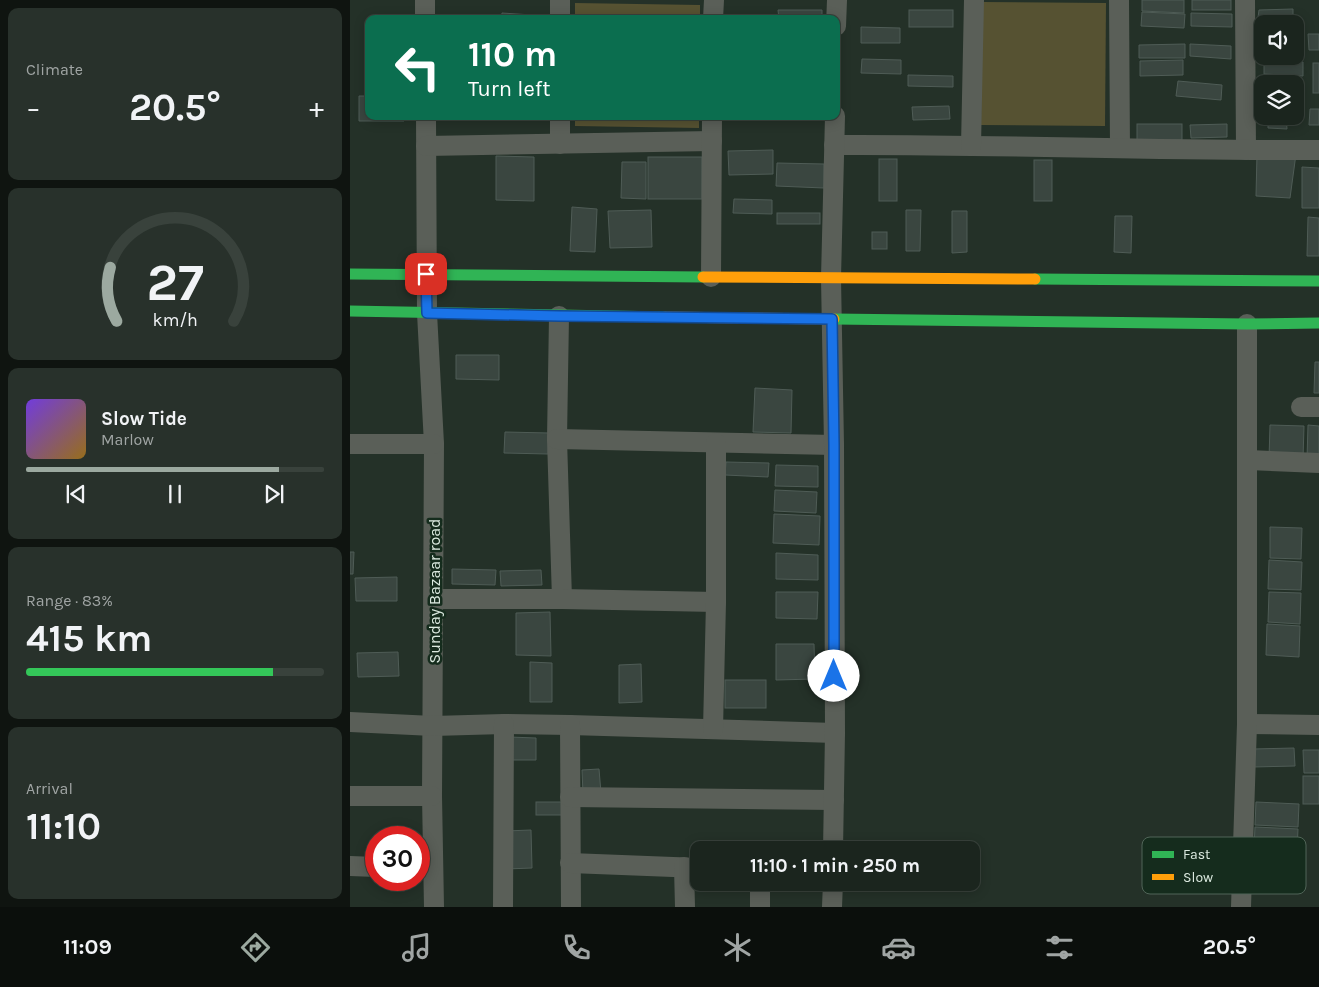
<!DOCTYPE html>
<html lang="en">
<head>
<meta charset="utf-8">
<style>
	body { margin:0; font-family:Karla,sans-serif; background:#28312b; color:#f1f3f6; height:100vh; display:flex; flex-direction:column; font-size:19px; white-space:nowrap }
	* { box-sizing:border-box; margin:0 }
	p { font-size:16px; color:#a0a5a4 }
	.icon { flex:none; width:28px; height:28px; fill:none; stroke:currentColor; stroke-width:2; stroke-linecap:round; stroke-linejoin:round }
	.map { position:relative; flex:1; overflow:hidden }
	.sheet { display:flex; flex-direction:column; gap:8px; padding:8px; background:#0f1410; width:350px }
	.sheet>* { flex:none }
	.top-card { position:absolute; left:15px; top:15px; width:475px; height:105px; border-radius:10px; box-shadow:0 2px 12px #0003,0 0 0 1px #39423c; background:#0b6e4f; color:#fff; overflow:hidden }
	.fabs { position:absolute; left:904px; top:15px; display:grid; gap:10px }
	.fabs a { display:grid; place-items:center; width:50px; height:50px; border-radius:10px; background:#1b251e; box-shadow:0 2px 12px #0003,0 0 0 1px #39423c; font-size:25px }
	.speed { position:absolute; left:15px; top:826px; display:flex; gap:10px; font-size:25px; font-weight:700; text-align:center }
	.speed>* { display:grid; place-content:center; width:65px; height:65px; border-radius:50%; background:#1b251e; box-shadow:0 2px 12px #0003,0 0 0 1px #39423c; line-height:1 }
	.speed .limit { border:8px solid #d22; background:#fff; color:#111 }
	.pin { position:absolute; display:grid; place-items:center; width:42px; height:42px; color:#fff; margin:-21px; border-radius:10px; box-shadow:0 2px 8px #0006 }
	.me { position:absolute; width:55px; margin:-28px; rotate:0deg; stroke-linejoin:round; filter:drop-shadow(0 0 4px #0008) }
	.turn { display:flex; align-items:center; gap:18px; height:105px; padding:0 20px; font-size:22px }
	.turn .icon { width:65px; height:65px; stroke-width:2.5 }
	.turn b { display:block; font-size:35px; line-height:42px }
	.big { font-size:38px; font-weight:700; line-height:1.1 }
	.sheet .tile { flex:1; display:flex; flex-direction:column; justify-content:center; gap:8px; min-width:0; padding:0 18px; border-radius:10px; background:#28312b }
	.sheet .dial { align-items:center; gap:0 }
	.dial svg { height:130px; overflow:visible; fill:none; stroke:#39423c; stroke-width:7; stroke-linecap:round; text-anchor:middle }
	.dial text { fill:#f1f3f6; stroke:none }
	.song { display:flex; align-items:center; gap:15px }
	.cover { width:60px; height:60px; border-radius:8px; background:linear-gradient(135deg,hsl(260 70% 55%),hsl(40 70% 35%)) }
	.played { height:5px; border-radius:2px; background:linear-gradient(90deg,#9ca9a0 85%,#39423c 85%) }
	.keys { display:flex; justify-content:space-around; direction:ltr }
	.heat { display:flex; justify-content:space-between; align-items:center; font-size:28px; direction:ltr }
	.charge { height:8px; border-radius:4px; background:linear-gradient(90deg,#34c759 83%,#39423c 0) }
	.trip { position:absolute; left:340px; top:841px; width:290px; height:50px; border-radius:10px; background:#1b251e; box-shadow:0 2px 12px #0003,0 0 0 1px #39423c; font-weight:700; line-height:50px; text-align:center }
	.menu { display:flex; height:80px; justify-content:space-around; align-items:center; background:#0b0f0c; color:#a0a5a4 }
	.menu .icon { width:35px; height:35px }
	.menu .active { color:#9ca9a0 }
	.menu b { font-size:22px; color:#f1f3f6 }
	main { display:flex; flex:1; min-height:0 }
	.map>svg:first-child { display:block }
	.green { fill:#565232 }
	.building { fill:#3a4640; stroke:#4f5c56 }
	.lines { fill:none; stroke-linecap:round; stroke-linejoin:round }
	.street { stroke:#5a5f58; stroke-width:20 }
	.fast { stroke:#30b455; stroke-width:11 }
	.slow { stroke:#ff9f0a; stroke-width:11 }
	.route-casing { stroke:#114b97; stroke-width:12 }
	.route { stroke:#1a73e8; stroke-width:9 }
	.labels { text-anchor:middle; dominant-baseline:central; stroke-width:5; stroke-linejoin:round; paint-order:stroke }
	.street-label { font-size:16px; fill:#dceae0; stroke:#152c1d }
	.key { fill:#152c1d; stroke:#516558; stroke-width:1 }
	.key-label { font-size:14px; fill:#dceae0 }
</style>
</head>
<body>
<main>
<section class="sheet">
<div class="tile"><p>Climate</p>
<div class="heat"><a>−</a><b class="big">20.5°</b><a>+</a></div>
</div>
<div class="tile dial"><svg viewBox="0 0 100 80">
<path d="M14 69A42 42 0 1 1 86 69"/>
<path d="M14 69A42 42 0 0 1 10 36" stroke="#9ca9a0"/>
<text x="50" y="56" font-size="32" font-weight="700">27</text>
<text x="50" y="72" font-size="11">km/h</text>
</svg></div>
<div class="tile">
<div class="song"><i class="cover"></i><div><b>Slow Tide</b><p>Marlow</p></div></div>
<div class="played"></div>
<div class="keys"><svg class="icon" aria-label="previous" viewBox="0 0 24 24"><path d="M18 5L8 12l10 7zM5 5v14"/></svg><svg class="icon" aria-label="pause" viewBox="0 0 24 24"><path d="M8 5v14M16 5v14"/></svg><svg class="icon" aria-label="next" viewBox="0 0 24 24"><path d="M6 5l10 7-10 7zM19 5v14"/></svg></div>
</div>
<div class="tile"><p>Range · 83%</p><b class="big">415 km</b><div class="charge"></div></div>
<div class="tile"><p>Arrival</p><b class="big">11:10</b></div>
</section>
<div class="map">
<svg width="969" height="907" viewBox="0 0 969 907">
	<rect width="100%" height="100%" fill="#243128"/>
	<!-- green -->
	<g class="green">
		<path d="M632,2L756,3L755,126L631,125Z"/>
		<path d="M225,3L350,5V19H225Z"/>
		<path d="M225,116H349V128L225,126Z"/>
	</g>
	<!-- building -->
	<g class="building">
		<path d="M792,0H834V13L792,11Z"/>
		<rect x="842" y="0" width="39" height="10"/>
		<path d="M943,9V24H912V25H907L909,10Z"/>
		<path d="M428,10H472V19H429Z"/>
		<rect x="559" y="10" width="44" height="17"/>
		<path d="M792,12L835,14L834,28L791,26Z"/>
		<path d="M152,13L197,16L196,19H151Z"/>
		<path d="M841,13L882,14V27L841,26Z"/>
		<path d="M511,27L550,28V43H511Z"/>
		<path d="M958,34H969V50H959Z"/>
		<path d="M835,44V58H789V45Z"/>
		<path d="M840,44L881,46V59L840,56Z"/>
		<path d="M512,59L551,60V74L511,73Z"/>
		<path d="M833,60V75L790,76V61Z"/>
		<path d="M914,61L953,62V76L914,74Z"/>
		<rect x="963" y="63" width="6" height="30"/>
		<path d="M558,75L603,76V87L558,86Z"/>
		<path d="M828,81L872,85L871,100L826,96Z"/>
		<path d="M9,96H19V116H54V121H9Z"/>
		<path d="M599,106L600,119L563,120L562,107Z"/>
		<path d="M960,109H969V125H959Z"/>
		<path d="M918,116H936L937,129L918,128Z"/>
		<rect x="787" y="124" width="45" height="16"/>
		<path d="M877,124V137L841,138L840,125Z"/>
		<path d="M423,150V174L379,175L378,151Z"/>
		<path d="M907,154H946L940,198L906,196Z"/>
		<path d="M146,156L184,157V201L146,200Z"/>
		<rect x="298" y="157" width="54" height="42"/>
		<rect x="529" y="159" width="18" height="42"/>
		<rect x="684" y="160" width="18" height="41"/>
		<path d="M272,162H296V199L271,198Z"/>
		<path d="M427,163L474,164V188L426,186Z"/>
		<path d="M952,167L969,168V208H952Z"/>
		<path d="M384,199L422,200V214L383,213Z"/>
		<path d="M222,207L247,209L245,252L220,251Z"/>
		<path d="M301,210L302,247L260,248L258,211Z"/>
		<path d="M556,210H571L570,251H556Z"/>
		<path d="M602,211H617V252L602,253Z"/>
		<rect x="427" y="213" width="43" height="11"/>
		<path d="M765,216H782L781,253L764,252Z"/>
		<path d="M958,217L969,218V256H957Z"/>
		<rect x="522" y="232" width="15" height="17"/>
		<path d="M106,355H149V380L106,379Z"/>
		<path d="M965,362H969V393H964Z"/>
		<path d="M405,388L442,390L441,433L403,432Z"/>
		<path d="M920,425L954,426L953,459H919Z"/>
		<path d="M958,425L969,426V459H957Z"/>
		<path d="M155,432L199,433L198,454L154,453Z"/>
		<path d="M376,462L419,463L418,477L375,475Z"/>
		<path d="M426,465L468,466V487L425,486Z"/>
		<path d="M425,490L467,492L466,513L424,511Z"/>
		<path d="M424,514L470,516L469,545L423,543Z"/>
		<path d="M920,527L952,528L951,559L920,558Z"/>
		<path d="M0,552H4L3,574H0Z"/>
		<path d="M426,553L468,555V580L426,579Z"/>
		<path d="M919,560L952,562L951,590L918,589Z"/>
		<path d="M102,569L146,570L145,585L102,584Z"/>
		<path d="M191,570L192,585L151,586L150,571Z"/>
		<path d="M47,577V601H6L5,578Z"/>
		<path d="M426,592H468L467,619L426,618Z"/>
		<path d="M919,592L951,593L950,624L918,622Z"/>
		<path d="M200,612L201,656L166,655V613Z"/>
		<path d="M917,624L950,626L949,657L916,655Z"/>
		<path d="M426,644H464L465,679L426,680Z"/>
		<path d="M48,652L49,676L8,677L7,653Z"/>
		<path d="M180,662L202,663V702H180Z"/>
		<path d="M291,664L292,702L269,703V665Z"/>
		<rect x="375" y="680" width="41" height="28"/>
		<path d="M159,737L186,738V760H159Z"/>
		<path d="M944,748L945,766L903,767V749Z"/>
		<path d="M953,750H969V773H954Z"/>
		<path d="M249,769L251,793L233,794L232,770Z"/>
		<rect x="953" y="776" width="16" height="28"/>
		<rect x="186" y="802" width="26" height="13"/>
		<path d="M906,802L949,804L948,827L905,825Z"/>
		<path d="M905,827L948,829L947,850L904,848Z"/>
		<path d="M181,830L182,868L156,869L155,831Z"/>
	</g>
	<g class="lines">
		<!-- street -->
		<g class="street">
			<path d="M75,0V19"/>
			<path d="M210,0V19"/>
			<path d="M769,0L770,148"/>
			<path d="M895,0L896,150"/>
			<path d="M363,19L364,0"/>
			<path d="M486,26L487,0"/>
			<path d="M76,116L77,313L84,444L82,796L84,907"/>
			<path d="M210,116V144"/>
			<path d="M484,145C646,144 807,151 969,150"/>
			<path d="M76,146L362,141"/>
			<path d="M621,146L624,0"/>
			<path d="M361,277L362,116"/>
			<path d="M209,316L207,439L212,599"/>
			<path d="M951,407H969"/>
			<path d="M207,439L484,445"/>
			<path d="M0,444H84"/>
			<path d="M898,460L969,463"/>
			<path d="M84,599H212L366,602"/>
			<path d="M0,722L83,726L154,724L220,725L485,733"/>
			<path d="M897,724L969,725"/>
			<path d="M220,725L221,907"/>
			<path d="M363,729L366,602V443"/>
			<path d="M0,796H82"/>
			<path d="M220,797L484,800"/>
			<path d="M483,850L485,733L484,445L481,278L485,116"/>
			<path d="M220,863L349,868"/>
			<path d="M0,866L26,867"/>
			<path d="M334,867L335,907"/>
			<path d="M410,882V907"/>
			<path d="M153,907L154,724"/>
			<path d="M482,907L483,882"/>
			<path d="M891,907L897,724V324"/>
		</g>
		<!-- fast -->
		<g class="fast">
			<path d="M0,274L353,277"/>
			<path d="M685,279L969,281"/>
			<path d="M0,311L315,317"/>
			<path d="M484,319L897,324L969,323"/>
		</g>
		<!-- slow -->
		<g class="slow">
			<path d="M353,277L685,279"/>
			<path d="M315,317L484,319"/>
		</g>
	</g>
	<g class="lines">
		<!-- route casing -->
		<g class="route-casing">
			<path id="route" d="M76,274L77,313L209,316L482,319L484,445V676"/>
		</g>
		<!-- route -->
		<use href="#route" class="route"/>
	</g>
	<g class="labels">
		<!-- street labels -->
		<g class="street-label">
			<text transform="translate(84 591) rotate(-90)">Sunday Bazaar road</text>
		</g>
	</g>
	<!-- legend -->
	<rect x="792" y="837" width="164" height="57" rx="8" class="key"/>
	<rect x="802" y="851" width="22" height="7" fill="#30b455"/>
	<rect x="802" y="874" width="22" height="6" fill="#ff9f0a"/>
	<g class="key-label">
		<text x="833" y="859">Fast</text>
		<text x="833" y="882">Slow</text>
	</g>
</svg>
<div class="fabs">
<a><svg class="icon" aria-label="sound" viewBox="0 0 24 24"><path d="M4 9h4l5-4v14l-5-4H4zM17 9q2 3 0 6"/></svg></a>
<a><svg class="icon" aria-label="layers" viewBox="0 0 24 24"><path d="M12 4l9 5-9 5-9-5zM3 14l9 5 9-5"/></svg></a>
</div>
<div class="speed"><div class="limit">30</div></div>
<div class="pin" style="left:76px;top:274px;background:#d93025"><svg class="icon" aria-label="arrive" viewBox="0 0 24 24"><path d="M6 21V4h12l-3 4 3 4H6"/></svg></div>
<svg class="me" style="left:484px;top:676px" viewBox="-20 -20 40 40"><circle r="19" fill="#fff"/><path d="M0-13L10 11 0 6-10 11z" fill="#1a73e8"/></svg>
<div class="trip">11:10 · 1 min · 250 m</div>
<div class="top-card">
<div class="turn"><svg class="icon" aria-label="left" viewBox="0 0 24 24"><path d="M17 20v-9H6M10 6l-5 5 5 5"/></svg><div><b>110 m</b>Turn left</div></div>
</div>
</div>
</main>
<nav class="menu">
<b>11:09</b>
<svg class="icon active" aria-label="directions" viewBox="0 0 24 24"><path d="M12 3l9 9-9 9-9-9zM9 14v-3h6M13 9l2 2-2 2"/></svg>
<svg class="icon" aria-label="music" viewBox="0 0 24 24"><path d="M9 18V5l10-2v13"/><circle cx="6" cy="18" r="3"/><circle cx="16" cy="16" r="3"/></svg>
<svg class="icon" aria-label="phone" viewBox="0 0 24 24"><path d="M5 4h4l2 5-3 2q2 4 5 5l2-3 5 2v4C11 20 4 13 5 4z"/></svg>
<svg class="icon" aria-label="climate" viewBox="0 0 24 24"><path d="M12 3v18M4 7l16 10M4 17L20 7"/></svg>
<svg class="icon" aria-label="car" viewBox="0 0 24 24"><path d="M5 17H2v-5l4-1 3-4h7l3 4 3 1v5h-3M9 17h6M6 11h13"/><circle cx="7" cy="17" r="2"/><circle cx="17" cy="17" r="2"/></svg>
<svg class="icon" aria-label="filters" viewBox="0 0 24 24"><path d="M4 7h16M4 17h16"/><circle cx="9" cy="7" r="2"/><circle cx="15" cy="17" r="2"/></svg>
<b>20.5°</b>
</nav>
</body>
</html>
